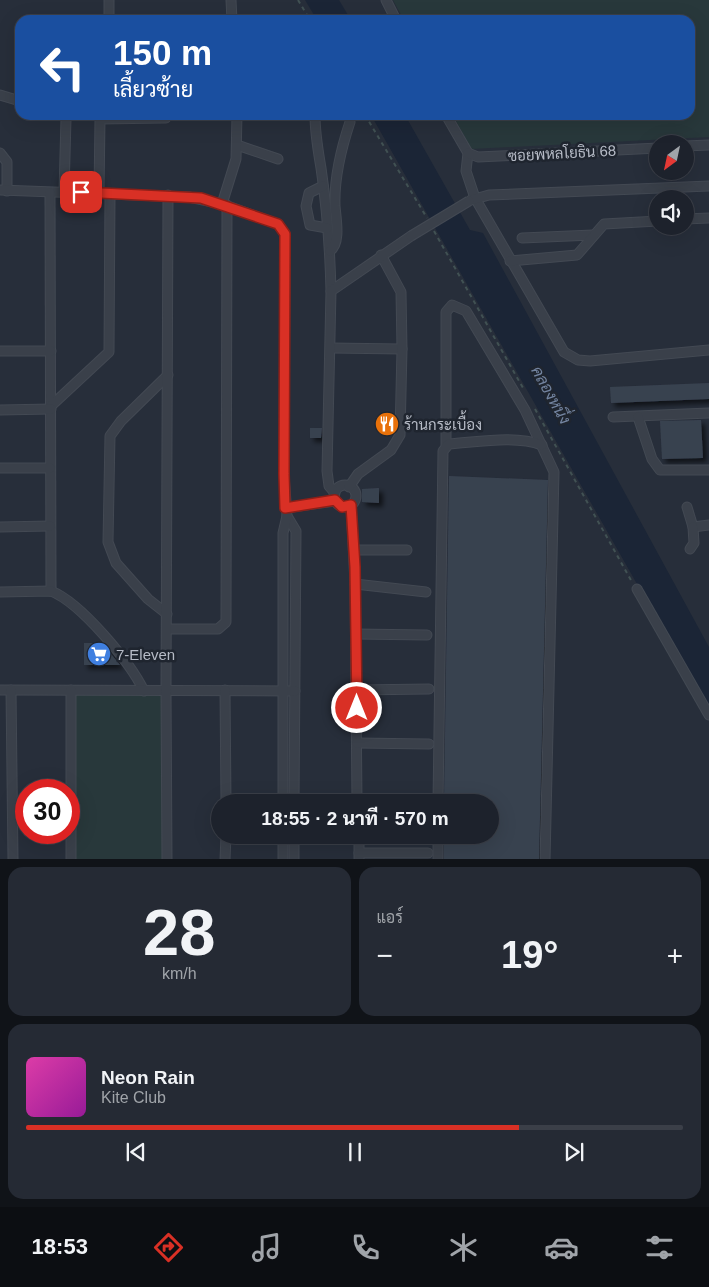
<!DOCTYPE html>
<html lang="th">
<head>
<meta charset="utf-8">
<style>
	body { margin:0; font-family:Helvetica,Sarabun,sans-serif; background:#252a34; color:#f1f3f6; height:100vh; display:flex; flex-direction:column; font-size:19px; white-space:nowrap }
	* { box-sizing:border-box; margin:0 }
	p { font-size:16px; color:#a0a4a9 }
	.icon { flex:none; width:28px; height:28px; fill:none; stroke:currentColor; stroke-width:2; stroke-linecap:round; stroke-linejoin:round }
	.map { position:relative; height:859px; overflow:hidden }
	.side { display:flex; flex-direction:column; gap:8px; padding:8px; background:#101318; flex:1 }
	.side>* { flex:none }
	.top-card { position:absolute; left:15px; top:15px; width:680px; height:105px; border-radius:15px; box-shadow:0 5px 20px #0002,0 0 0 1px #3b3f48; background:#1a4fa0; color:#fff; overflow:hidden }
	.needle { width:32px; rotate:213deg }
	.buttons { position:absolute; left:649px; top:135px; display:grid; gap:10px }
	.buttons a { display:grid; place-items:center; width:45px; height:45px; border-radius:50%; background:#1d222c; box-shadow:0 5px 20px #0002,0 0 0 1px #3b3f48; font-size:25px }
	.speed { position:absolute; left:15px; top:779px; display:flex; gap:10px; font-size:25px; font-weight:700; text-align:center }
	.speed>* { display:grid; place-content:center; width:65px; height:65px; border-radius:50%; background:#1d222c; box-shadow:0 5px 20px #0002,0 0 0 1px #3b3f48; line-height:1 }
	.speed .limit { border:8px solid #d22; background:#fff; color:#111 }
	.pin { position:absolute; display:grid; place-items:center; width:42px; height:42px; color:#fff; margin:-21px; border-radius:10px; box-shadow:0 2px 8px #0006 }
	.me { position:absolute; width:55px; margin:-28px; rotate:0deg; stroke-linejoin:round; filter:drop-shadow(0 0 4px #0008) }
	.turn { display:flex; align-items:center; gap:18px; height:105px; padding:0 15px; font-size:22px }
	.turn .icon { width:65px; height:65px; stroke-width:2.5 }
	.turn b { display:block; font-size:35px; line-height:42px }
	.big { font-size:38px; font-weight:800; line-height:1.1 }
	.side .tile { flex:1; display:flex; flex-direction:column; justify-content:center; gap:8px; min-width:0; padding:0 18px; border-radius:15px; background:#252a34 }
	.side .dial { align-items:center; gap:0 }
	.dial b { font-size:65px; line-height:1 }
	.song { display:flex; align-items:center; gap:15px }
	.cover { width:60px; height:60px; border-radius:8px; background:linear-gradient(135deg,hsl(320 70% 55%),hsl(300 70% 35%)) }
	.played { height:5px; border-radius:2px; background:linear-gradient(90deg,#d93025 75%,#3b3f48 75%) }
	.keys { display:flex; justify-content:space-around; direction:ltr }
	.heat { display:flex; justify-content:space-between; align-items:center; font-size:28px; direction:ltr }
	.side .tiles { flex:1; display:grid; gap:8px; grid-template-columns:1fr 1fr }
	.tile:last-child { grid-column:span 2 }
	.trip { position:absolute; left:211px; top:794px; width:288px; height:50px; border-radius:25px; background:#1d222c; box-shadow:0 5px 20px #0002,0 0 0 1px #3b3f48; font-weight:800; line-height:50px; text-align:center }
	.menu { display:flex; height:80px; justify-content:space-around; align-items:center; background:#0c0e12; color:#a0a4a9 }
	.menu .icon { width:35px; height:35px }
	.menu .on { color:#d93025 }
	.menu b { font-size:22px; color:#f1f3f6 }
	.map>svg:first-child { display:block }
	.green { fill:#28383b }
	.water { fill:#1b2536 }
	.building { fill:#394250; filter:url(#shadow) }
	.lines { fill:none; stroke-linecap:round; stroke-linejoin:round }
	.minor-casing { stroke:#434953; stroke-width:11 }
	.path { stroke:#415153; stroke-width:2; stroke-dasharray:4 4; stroke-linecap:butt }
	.minor { stroke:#3a404a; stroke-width:9 }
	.minor-bridge-casing { stroke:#434953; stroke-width:11; stroke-linecap:butt }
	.minor-bridge { stroke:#3a404a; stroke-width:9 }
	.route-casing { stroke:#8d1f18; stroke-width:12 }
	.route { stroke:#d93025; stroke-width:9 }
	.labels { text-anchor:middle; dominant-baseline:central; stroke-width:5; stroke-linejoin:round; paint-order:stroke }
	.street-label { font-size:15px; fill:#b6bbc6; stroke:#1f252f }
	.poi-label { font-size:15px; fill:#b6bbc6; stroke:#1f252f; text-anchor:start }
	.water-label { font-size:16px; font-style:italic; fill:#7384a0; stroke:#1f252f }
</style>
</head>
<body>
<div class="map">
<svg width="709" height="860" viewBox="0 0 709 860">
	<defs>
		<filter id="shadow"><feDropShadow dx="4" dy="4" stdDeviation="2.5" flood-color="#0009"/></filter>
	</defs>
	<rect width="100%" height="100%" fill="#272e3a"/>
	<!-- green -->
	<g class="green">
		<path d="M393,0H709V137L471,149L453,115H690V20H404Z"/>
		<path d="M167,692L170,859L72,860L73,693Z"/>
	</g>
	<!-- water -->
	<g class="water">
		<path d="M305,0H339L351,20H317Z"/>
		<path d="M371,115H405L470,230L483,233L709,647V711Z"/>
	</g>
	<!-- building -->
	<g class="building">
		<path d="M709,383V399L611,403L610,387Z"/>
		<path d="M701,420L703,458L662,459L660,421Z"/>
		<path d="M310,428H322L321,438H310Z"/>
		<path d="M449,476L548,480L539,860H444V835H490V802H444Z"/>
		<path d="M379,488V503L362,502V489Z"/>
		<path d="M84,643H102L120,665H84Z"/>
	</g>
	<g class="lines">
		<!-- minor casing -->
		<g class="minor-casing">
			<g id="minor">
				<path d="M109,0V20"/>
				<path d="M231,0L232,20"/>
				<path d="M386,0L396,20"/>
				<path d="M0,95L20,101"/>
				<path d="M64,115L66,119L64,192"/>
				<path d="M315,115C315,134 318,150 321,168C327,209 330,250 331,291"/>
				<path d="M446,115L468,153L466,171L475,198L564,352L578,360L590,361L709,350"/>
				<path d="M237,145L278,159"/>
				<path d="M685,146L709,145"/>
				<path d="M0,153L7,162V191"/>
				<path d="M468,153L478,157L658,148"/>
				<path d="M323,186L309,193L306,206L310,225L327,228"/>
				<path d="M0,190L189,197L222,204L272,222L278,224L285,234L284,474L287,516L296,531L294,802"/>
				<path d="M50,193L51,591"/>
				<path d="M99,193L100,119L166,118"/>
				<path d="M471,200L489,195L709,186"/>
				<path d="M222,204L236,159L237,115"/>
				<path d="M685,219L709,218"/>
				<path d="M522,238L593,235"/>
				<path d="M330,251C341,243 336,219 335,206C334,177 341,149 350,122"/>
				<path d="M510,261L577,255L604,224L658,221"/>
				<path d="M331,348L402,349"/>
				<path d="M0,351H51"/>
				<path d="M52,405L109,352L110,194"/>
				<path d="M0,410L51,409"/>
				<path d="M613,417L709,413"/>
				<path d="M638,417L652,459L660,470H709"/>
				<path d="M446,445V312L452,305L466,311L525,410L554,472L545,860"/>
				<path d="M0,468H50"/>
				<circle cx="345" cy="496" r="11"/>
				<path d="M349,487L358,474L391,450L400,435L402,349L401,292L381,255"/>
				<path d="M335,493L329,486L327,471L331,291L411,236"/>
				<path d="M351,505L355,584L357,802"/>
				<path d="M687,507L693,527L709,525"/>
				<path d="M285,508L335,501"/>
				<path d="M0,527L50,526"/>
				<path d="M690,549L694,543L693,527"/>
				<path d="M354,550H407"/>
				<path d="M355,584L426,592"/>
				<path d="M637,589L709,715"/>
				<path d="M0,592L51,591C81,603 130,662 144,691"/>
				<path d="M167,614L148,599L116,563L108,542L110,436L121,421L168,375"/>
				<path d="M168,629H218L226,622L227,205"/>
				<path d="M356,634L427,635"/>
				<path d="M0,690L295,691"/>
				<path d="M11,690L13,860"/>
				<path d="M71,690V860"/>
				<path d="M225,690L226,802"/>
				<path d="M357,690L429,689"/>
				<path d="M357,743L429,744"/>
				<path d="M357,800H428"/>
				<path d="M283,802V533L287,516"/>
				<path d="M438,802L443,451L449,444C478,442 515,435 542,445"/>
				<path d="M283,835V860"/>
				<path d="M359,835V860"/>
				<path d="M359,853H428"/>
				<path d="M167,860L166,691L168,195"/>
				<path d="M225,860L226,835"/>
				<path d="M294,860V835"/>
				<path d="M438,860V835"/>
			</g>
		</g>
		<!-- path -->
		<g class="path">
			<path d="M298,0L310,20"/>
			<path d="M365,115L427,218"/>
			<path d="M434,231L523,388"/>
			<path d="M535,409L632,582"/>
		</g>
		<!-- minor -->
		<use href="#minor" class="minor"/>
		<!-- minor-bridge casing -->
		<g class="minor-bridge-casing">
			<path id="minor-bridge" d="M411,236L469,201"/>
		</g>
		<!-- minor-bridge -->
		<use href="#minor-bridge" class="minor-bridge"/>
	</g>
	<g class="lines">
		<!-- route casing -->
		<g class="route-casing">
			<path id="route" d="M81,192L201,198L272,222L278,224L285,234L284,474L285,508L335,500L342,507L351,505L355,567L357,708"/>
		</g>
		<!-- route -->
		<use href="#route" class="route"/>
	</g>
	<!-- icons -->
	<defs>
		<g id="restaurant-disc" transform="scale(1.25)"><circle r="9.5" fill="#e8710a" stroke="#1f252f"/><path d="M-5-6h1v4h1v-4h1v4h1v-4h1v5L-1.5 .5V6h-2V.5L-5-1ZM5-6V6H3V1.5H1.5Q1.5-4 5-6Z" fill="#fff"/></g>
		<g id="supermarket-disc" transform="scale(1.25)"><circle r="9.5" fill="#3f7fe0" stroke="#1f252f"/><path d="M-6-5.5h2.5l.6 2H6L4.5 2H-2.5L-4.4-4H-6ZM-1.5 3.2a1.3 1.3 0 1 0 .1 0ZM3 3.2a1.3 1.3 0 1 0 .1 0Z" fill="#fff"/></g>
	</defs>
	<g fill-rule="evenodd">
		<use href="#restaurant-disc" x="387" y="424"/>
		<use href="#supermarket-disc" x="99" y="654"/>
	</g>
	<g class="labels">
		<!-- street labels -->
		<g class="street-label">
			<text transform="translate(562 153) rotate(-3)">ซอยพหลโยธิน 68</text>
		</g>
		<!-- poi labels -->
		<g class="poi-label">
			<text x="404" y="424">ร้านกระเบื้อง</text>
			<text x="116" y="654">7-Eleven</text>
		</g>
		<!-- water labels -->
		<g class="water-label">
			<text transform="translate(551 395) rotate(61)">คลองหนึ่ง</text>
		</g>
	</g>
</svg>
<div class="buttons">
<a><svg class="needle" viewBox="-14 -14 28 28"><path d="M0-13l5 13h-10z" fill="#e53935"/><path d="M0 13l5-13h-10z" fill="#a0a4a9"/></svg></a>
<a><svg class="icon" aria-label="sound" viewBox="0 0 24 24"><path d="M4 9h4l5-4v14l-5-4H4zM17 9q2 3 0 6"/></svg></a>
</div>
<div class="speed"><div class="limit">30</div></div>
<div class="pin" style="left:81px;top:192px;background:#d93025"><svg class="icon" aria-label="arrive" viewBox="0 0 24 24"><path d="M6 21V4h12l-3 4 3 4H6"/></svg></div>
<svg class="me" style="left:357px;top:708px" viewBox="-20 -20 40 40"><circle r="17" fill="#d93025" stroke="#fff" stroke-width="3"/><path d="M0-11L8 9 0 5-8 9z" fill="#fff"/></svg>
<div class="trip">18:55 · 2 นาที · 570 m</div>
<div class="top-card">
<div class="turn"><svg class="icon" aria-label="left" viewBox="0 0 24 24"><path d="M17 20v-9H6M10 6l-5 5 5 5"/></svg><div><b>150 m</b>เลี้ยวซ้าย</div></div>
</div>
</div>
<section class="side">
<div class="tiles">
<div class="tile dial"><b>28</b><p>km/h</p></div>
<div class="tile"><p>แอร์</p>
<div class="heat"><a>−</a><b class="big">19°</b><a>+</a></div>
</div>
<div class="tile">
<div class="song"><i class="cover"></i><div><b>Neon Rain</b><p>Kite Club</p></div></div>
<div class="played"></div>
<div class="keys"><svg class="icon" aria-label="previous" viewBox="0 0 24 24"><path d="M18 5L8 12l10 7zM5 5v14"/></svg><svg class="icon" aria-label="pause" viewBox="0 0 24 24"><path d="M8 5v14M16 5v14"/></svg><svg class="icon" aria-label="next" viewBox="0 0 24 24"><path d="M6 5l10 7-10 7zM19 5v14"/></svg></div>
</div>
</div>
</section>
<nav class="menu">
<b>18:53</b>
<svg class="icon on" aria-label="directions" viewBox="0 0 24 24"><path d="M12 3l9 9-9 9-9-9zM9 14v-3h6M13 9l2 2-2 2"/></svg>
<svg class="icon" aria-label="music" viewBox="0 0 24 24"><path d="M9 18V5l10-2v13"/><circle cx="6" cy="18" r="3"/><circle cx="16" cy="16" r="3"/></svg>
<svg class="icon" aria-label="phone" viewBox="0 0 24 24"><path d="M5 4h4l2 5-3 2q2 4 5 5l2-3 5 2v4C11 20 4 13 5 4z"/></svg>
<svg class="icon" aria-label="climate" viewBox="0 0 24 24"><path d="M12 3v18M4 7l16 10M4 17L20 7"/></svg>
<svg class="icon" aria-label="car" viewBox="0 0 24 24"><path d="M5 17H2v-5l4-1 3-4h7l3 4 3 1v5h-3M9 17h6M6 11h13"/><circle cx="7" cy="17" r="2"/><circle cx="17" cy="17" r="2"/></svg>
<svg class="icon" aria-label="filters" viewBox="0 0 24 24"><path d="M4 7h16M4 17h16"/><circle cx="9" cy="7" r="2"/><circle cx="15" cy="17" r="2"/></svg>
</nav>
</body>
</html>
